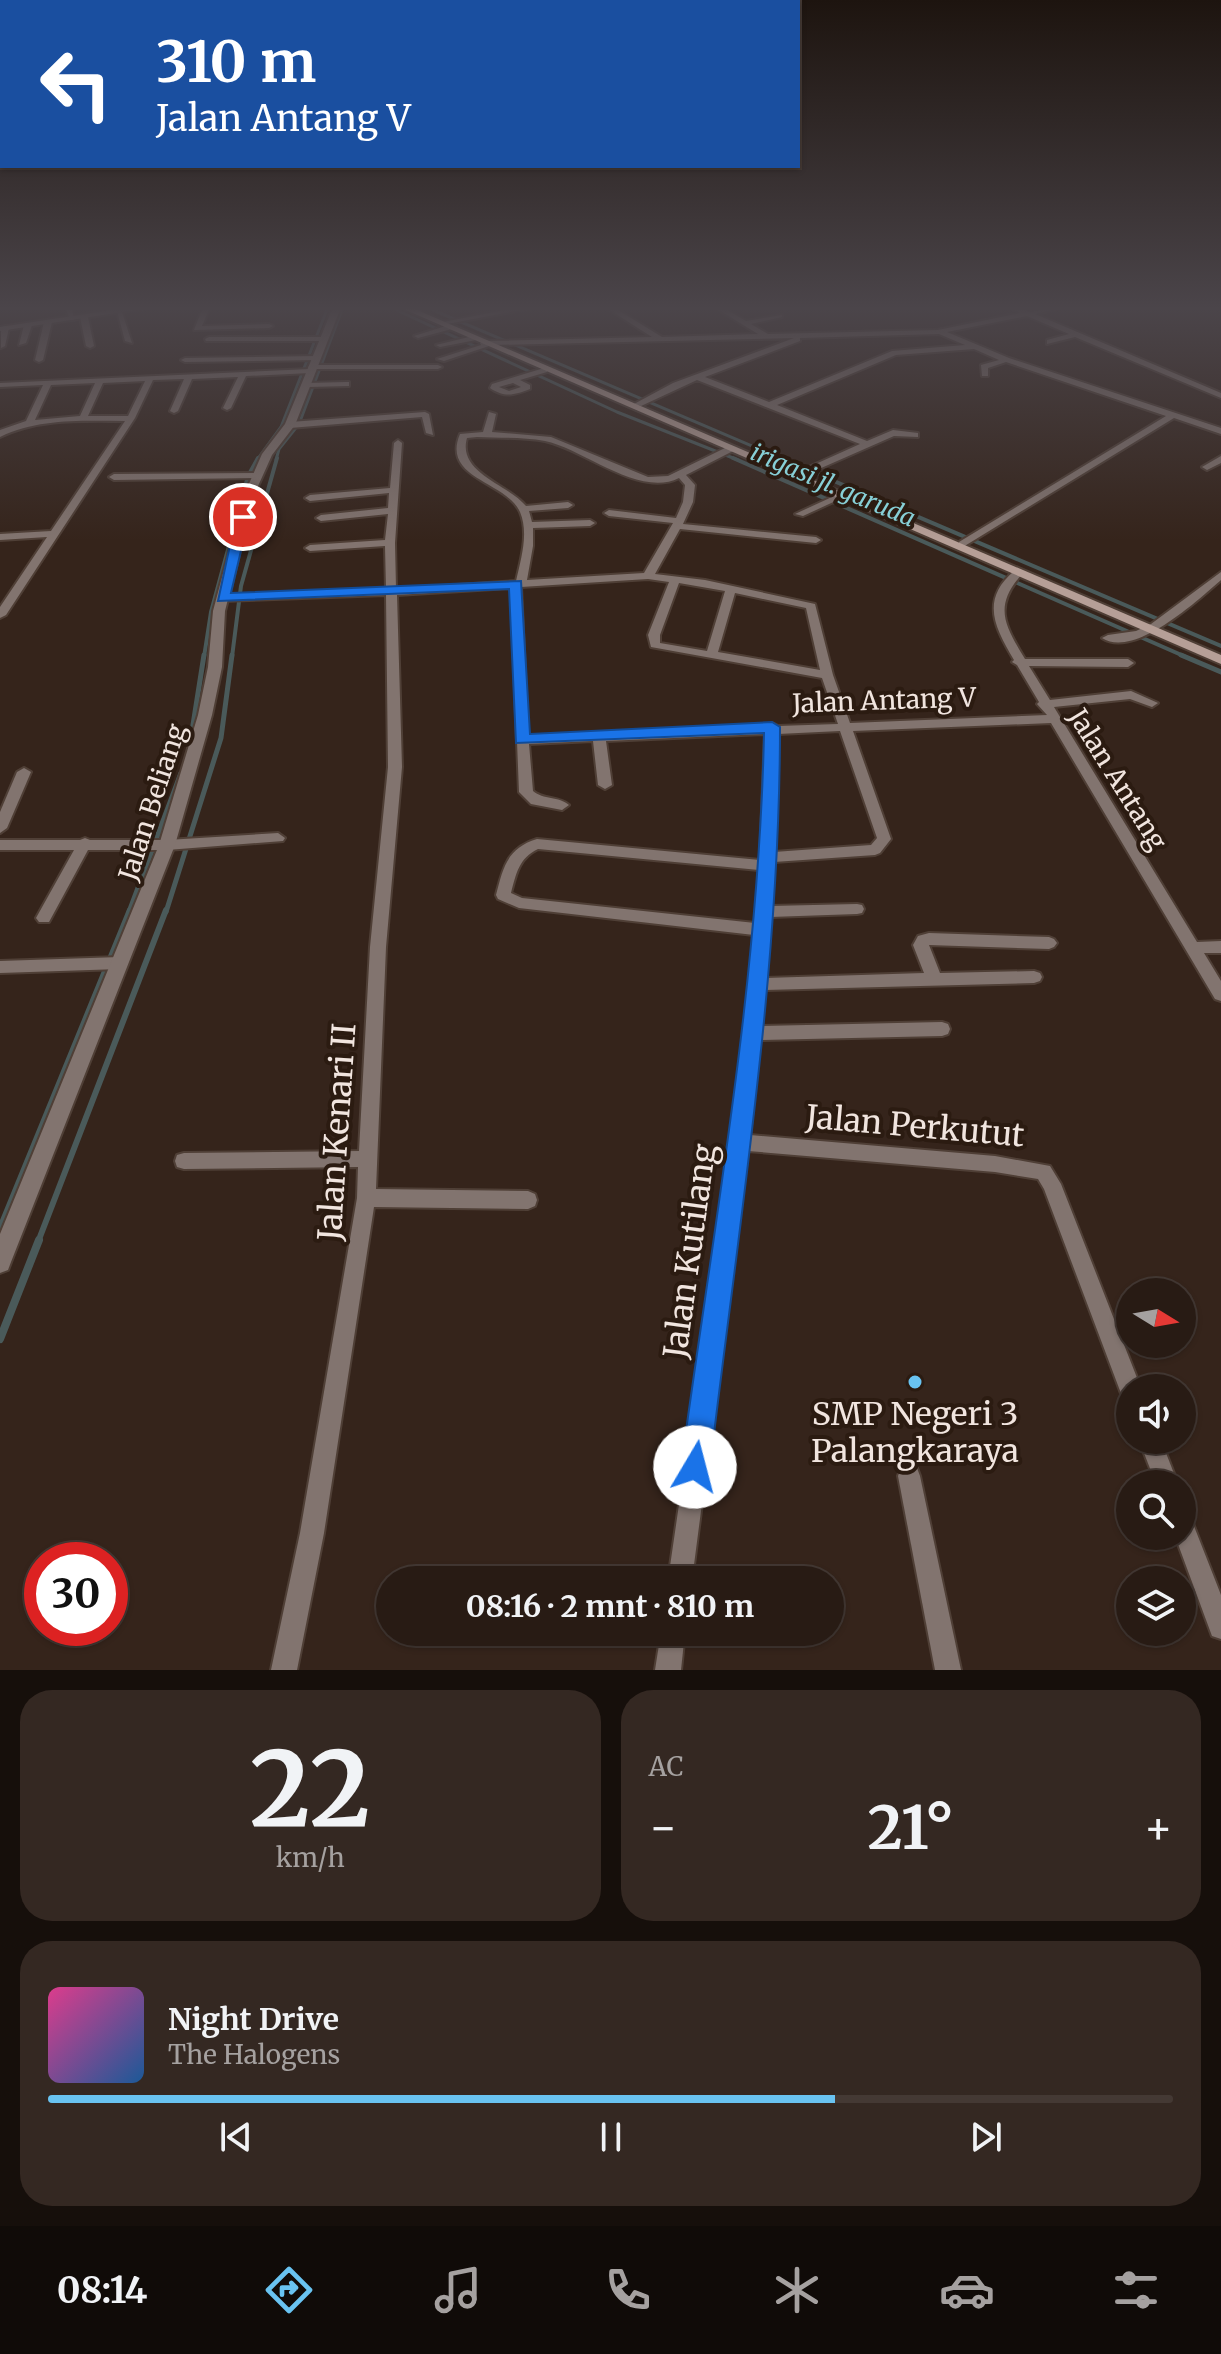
<!DOCTYPE html>
<html lang="id">
<head>
<meta charset="utf-8">
<style>
	body { margin:0; font-family:Merriweather,serif; background:#342822; color:#f1f3f6; height:100vh; display:flex; flex-direction:column; font-size:30px; white-space:nowrap }
	* { box-sizing:border-box; margin:0 }
	p { font-size:26px; color:#a5a1a0 }
	.icon { flex:none; width:44px; height:44px; fill:none; stroke:currentColor; stroke-width:2; stroke-linecap:round; stroke-linejoin:round }
	.map { position:relative; height:1670px; overflow:hidden }
	.drawer { display:flex; flex-direction:column; gap:20px; padding:20px; background:#160f0b; flex:1 }
	.drawer>* { flex:none }
	.guide { position:absolute; left:0px; top:0px; width:800px; height:168px; box-shadow:0 2px 6px #0004,0 0 0 2px #443934; background:#1a4fa0; color:#fff; overflow:hidden }
	.needle { width:52px; rotate:101deg }
	.controls { position:absolute; left:1116px; top:1278px; display:grid; gap:16px }
	.controls a { display:grid; place-items:center; width:80px; height:80px; border-radius:50%; background:#281b14; box-shadow:0 2px 6px #0004,0 0 0 2px #443934; font-size:40px }
	.speed { position:absolute; left:24px; top:1542px; display:flex; gap:16px; font-size:40px; font-weight:700; text-align:center }
	.speed>* { display:grid; place-content:center; width:104px; height:104px; border-radius:50%; background:#281b14; box-shadow:0 2px 6px #0004,0 0 0 2px #443934; line-height:1 }
	.speed .limit { border:12px solid #d22; background:#fff; color:#111 }
	.pin { position:absolute; display:grid; place-items:center; width:68px; height:68px; color:#fff; margin:-34px; border:4px solid #fff; border-radius:50%; box-shadow:0 2px 8px #0007 }
	.me { position:absolute; width:88px; margin:-44px; rotate:8deg; stroke-linejoin:round; filter:drop-shadow(0 0 6px #0008) }
	.turn { display:flex; align-items:center; gap:28px; height:168px; padding:0 24px; font-size:36px }
	.turn .icon { width:104px; height:104px; stroke-width:2.5 }
	.turn b { display:block; font-size:56px; line-height:68px }
	.big { font-size:60px; font-weight:700; line-height:1.1 }
	.drawer .card { flex:1; display:flex; flex-direction:column; justify-content:center; gap:12px; min-width:0; padding:0 28px; border-radius:32px; background:#342822 }
	.drawer .dial { align-items:center; gap:0 }
	.dial b { font-size:104px; line-height:1 }
	.song { display:flex; align-items:center; gap:24px }
	.cover { width:96px; height:96px; border-radius:12px; background:linear-gradient(135deg,hsl(330 70% 55%),hsl(210 70% 35%)) }
	.played { height:8px; border-radius:4px; background:linear-gradient(90deg,#69c3f1 70%,#443934 70%) }
	.keys { display:flex; justify-content:space-around; direction:ltr }
	.heat { display:flex; justify-content:space-between; align-items:center; font-size:44px; direction:ltr }
	.drawer .tiles { flex:1; display:grid; gap:20px; grid-template-columns:1fr 1fr }
	.card:last-child { grid-column:span 2 }
	.trip { position:absolute; left:376px; top:1566px; width:468px; height:80px; border-radius:40px; background:#281b14; box-shadow:0 2px 6px #0004,0 0 0 2px #443934; font-weight:700; line-height:80px; text-align:center }
	.dock { display:flex; height:128px; justify-content:space-around; align-items:center; background:#100b08; color:#a5a1a0 }
	.dock .icon { width:56px; height:56px }
	.dock .active { color:#69c3f1 }
	.dock b { font-size:36px; color:#f1f3f6 }
	.map>svg:first-child { display:block }
	.lines { fill:none; stroke-linecap:round; stroke-linejoin:round }
	.stream-far4 { stroke:#4a5a5a; stroke-width:3 }
	.stream-far3 { stroke:#4a5a5a; stroke-width:4 }
	.stream-far2 { stroke:#4a5a5a; stroke-width:5 }
	.stream-far1 { stroke:#4a5a5a; stroke-width:6 }
	.stream { stroke:#4a5a5a; stroke-width:8 }
	.minor-casing { stroke:#4f3f36; stroke-width:4 }
	.tertiary-casing { stroke:#4f3f36; stroke-width:4 }
	.secondary-casing { stroke:#4f3f36; stroke-width:4 }
	.minor { fill:#82746f; fill-rule:evenodd }
	.tertiary { fill:#82746f; fill-rule:evenodd }
	.secondary { fill:#b69f97; fill-rule:evenodd }
	.route { fill:#1a73e8; stroke:#114b97; stroke-width:2 }
	.poi-dot { fill:#69c3f1; stroke:#2b1b11; stroke-width:3 }
	.labels { text-anchor:middle; dominant-baseline:central; stroke-width:8; stroke-linejoin:round; paint-order:stroke }
	.far-water-label { font-size:24px; font-style:italic; fill:#87cfd6; stroke:#2b1b11 }
	.street-label { font-size:26px; fill:#f1e5df; stroke:#2b1b11 }
	.near-street-label { font-size:32px; fill:#f1e5df; stroke:#2b1b11 }
	.near-poi-label { font-size:32px; fill:#f1e5df; stroke:#2b1b11 }
</style>
</head>
<body>
<div class="map">
<svg width="1221" height="1670" viewBox="0 0 1221 1670">
	<rect width="100%" height="100%" fill="#35241b"/>
	<g class="lines">
		<!-- stream-far4 -->
		<g class="stream-far4">
			<path d="M390,307L617,412L738,460"/>
			<path d="M426,307L785,460"/>
			<path d="M257,460L281,427L328,307"/>
			<path d="M276,460L279,449L299,424L343,307"/>
		</g>
		<!-- stream-far3 -->
		<g class="stream-far3">
			<path d="M733,458L1186,657"/>
			<path d="M780,458L1221,646"/>
			<path d="M204,657L211,612L248,476L258,458"/>
			<path d="M232,657L241,586L277,458"/>
		</g>
		<!-- stream-far2 -->
		<g class="stream-far2">
			<path d="M1181,655L1221,672"/>
			<path d="M190,744L204,655"/>
			<path d="M129,912L181,773"/>
			<path d="M166,912L221,738L232,655"/>
		</g>
		<!-- stream-far1 -->
		<g class="stream-far1">
			<path d="M0,1228L130,910"/>
			<path d="M38,1242L166,910"/>
		</g>
		<!-- stream -->
		<path class="stream" d="M0,1339L39,1240"/>
		<!-- minor casing -->
		<g class="minor-casing">
			<g id="minor">
				<path d="M65,307H72L74,320H70Z"/>
				<path d="M203,307H210L202,326L269,324L273,326L269,328L194,330Z"/>
				<path d="M416,307H428L418,311L415,309Z"/>
				<path d="M520,307H537L447,324L443,322Z"/>
				<path d="M605,307H613L662,337L758,334L714,307H722L746,321L782,315V317L751,324L768,334L938,330L1020,313L1009,307H1019L1029,312L1064,307L1035,314L1221,393V398L1075,337L1047,344V340L1069,334L1027,316L947,332L1009,358L1221,428V434L1174,418L963,547L959,546V542L1166,416L1006,362L988,368V376H982L981,365L999,360L974,349L896,355L777,405L867,441L893,430L918,433V437L894,436L803,476L798,473L800,471L860,444L697,380L641,406L634,404L673,383L794,338L492,345L444,361L437,359L481,345L480,343L484,341L652,337ZM939,334L965,345L892,351L769,402L705,377L800,341V338Z"/>
				<path d="M117,311L122,312L132,343L125,341Z"/>
				<path d="M84,315L88,317L94,346L90,348L86,346L80,317Z"/>
				<path d="M48,320L52,322L43,360L39,362L35,360L44,322Z"/>
				<path d="M28,323L32,325L26,343L19,345L24,325Z"/>
				<path d="M449,325L452,329L418,338L414,336Z"/>
				<path d="M5,326L9,328L5,346L1,348V328Z"/>
				<path d="M473,336H476V340L440,347L436,345Z"/>
				<path d="M209,337H323L327,339L323,341H206L205,339Z"/>
				<path d="M316,356L320,358L319,360L185,362L181,360L185,358Z"/>
				<path d="M312,365H438L442,367L438,369H313L314,371L310,373L246,376L231,408L227,410L223,408L238,377L192,379L178,411L174,413L170,411L184,379L153,380L135,418L6,615L0,618V607L47,537L0,540V534L51,531L125,421C82,421 40,418 0,437V430L26,421L43,385L0,387V383L310,369L308,367ZM145,381L128,416H88L103,383ZM95,383L80,416L35,420L51,385Z"/>
				<path d="M544,368L548,370L547,372L520,380L530,385V389C514,395 505,398 490,388L492,384ZM513,383L521,387L509,391L499,387Z"/>
				<path d="M346,382H349V386L307,387L303,385L307,383Z"/>
				<path d="M425,412L429,414L433,435L426,433L422,417L290,428L286,425L290,422Z"/>
				<path d="M489,412L496,414L492,432L551,437L648,477L668,476L727,447H733V451L686,475L695,485L693,502L683,524L816,537L821,540L816,543L680,529L655,574L705,580L815,604L833,675L850,723L1047,715L1037,704L1039,702L1017,665L1012,662L1014,660C995,628 980,600 1014,571H1022L1023,573C993,606 1004,624 1025,659H1128L1134,663L1128,667L1029,666L1050,700L1131,691L1158,703L1152,707L1130,699L1054,707L1197,942L1221,941V953H1204L1221,981V1001L1215,999L1051,723L853,731L891,839L880,853L875,855L774,862L771,906L857,904L862,905L864,909L862,913L857,914L770,917L766,978L924,973L913,945L918,936L929,933L1049,937L1054,939L1057,943L1054,947L1049,949L929,945L940,973L1034,971L1040,973L1042,977L1040,981L1034,983L765,990L762,1026L942,1022L948,1024L950,1029L948,1034L942,1036L760,1040L750,1135L995,1156L1050,1166L1061,1184L1141,1388H1130V1399L1122,1396L1044,1189L1038,1179L995,1172L748,1151L692,1580H668L730,1155L754,935L519,908L498,899L496,895C503,868 507,848 537,839L760,860L765,734L606,741L612,785L605,789L598,785L593,741L529,744L533,791C543,800 559,796 569,805L562,810L531,804L519,792L511,588L397,595L402,767L386,947L376,1189L528,1191L535,1194L537,1200L535,1206L528,1209L374,1207L324,1533L297,1670H271L300,1533L357,1198L358,1167L184,1169L177,1167L175,1161L177,1155L184,1153L359,1151L370,947L388,767L386,595L223,601L218,598L223,595L386,589L385,546L310,551L305,548L310,545L385,540L388,514L321,521L316,518L321,515L388,508L389,493L310,501L305,498L310,495L390,488L394,443L398,440L402,443L395,543L396,589L516,581C521,559 529,533 520,512C506,481 441,479 460,434L483,432ZM477,437C499,438 523,437 545,441C584,449 639,498 679,478L685,485L683,502L676,518L609,510L604,513L609,516L673,523L644,573L527,580L533,546V528L590,526L595,523L590,520L532,522L529,511L568,508L573,505L568,502L526,506C508,484 457,473 467,438ZM648,579L669,582L648,635L651,647L822,678L838,724L778,726L772,723L766,726L528,736L521,587ZM679,583L725,591L707,651L660,643V635ZM735,593L806,608L820,670L718,652ZM840,731L877,838L871,845L774,852L778,734ZM538,849L759,870L755,923L522,898L511,893C516,874 519,858 538,849Z"/>
				<path d="M1221,456V463L1207,470L1202,467Z"/>
				<path d="M256,473L259,474V478L114,480L109,477L114,474Z"/>
				<path d="M845,491L853,493L803,516L795,514Z"/>
				<path d="M1221,572V580C1198,600 1135,659 1102,638L1108,635L1136,631L1151,624Z"/>
				<path d="M24,768L31,772L7,828L0,833V812L17,772Z"/>
				<path d="M278,833L285,838L283,841L167,850H88L49,922H39L36,918L74,850H0V840H80L85,838L90,840H167Z"/>
				<path d="M120,957L126,959L128,963L126,967L120,969L0,973V961Z"/>
				<path d="M1139,1440H1161L1178,1484H1156Z"/>
				<path d="M909,1465L917,1468L920,1476L961,1670H935L898,1476L901,1468Z"/>
				<path d="M1182,1512L1190,1516L1221,1595V1639L1212,1636L1175,1536H1182Z"/>
				<path d="M661,1632H685L681,1670H655Z"/>
			</g>
		</g>
		<!-- tertiary casing -->
		<g class="tertiary-casing">
			<g id="tertiary">
				<path d="M132,307H154L0,331V327Z"/>
				<path d="M333,307H341L295,425L272,455L254,495L225,611L222,667L212,715L175,845L11,1262L8,1270L0,1273V1234L159,845L198,715L208,667L213,611L244,495L262,454L285,424Z"/>
			</g>
		</g>
		<!-- secondary casing -->
		<g class="secondary-casing">
			<path id="secondary" d="M399,307H410L1221,655V664Z"/>
		</g>
		<!-- minor -->
		<use href="#minor" class="minor"/>
		<!-- tertiary -->
		<use href="#tertiary" class="tertiary"/>
		<!-- secondary -->
		<use href="#secondary" class="secondary"/>
	</g>
	<!-- sky -->
	<linearGradient id="sky" x2="0" y2="1"><stop stop-color="#1d140f"/><stop offset="0.57" stop-color="#4b454a"/><stop offset="1" stop-color="#4b454a" stop-opacity="0"/></linearGradient>
	<rect width="1221" height="541" fill="url(#sky)"/>
	<!-- route -->
	<path class="route" d="M243,513L249,517L231,593L521,581L530,734L772,722L780,727C780,975 739,1221 710,1467L706,1477L695,1481L685,1477L681,1467C714,1223 759,979 764,733L516,743L509,589L218,601L236,517Z"/>
	<!-- markers -->
	<circle class="poi-dot" cx="915" cy="1382" r="8"/>
	<g class="labels">
		<!-- far-water labels -->
		<g class="far-water-label">
			<text transform="translate(833 485) rotate(23)">irigasi jl. garuda</text>
		</g>
		<!-- street labels -->
		<g class="street-label">
			<text transform="translate(884 700) rotate(-2)">Jalan Antang V</text>
			<text transform="translate(1118 779) rotate(58)">Jalan Antang</text>
			<text transform="translate(152 802) rotate(-72)">Jalan Beliang</text>
		</g>
		<!-- near-street labels -->
		<g class="near-street-label">
			<text transform="translate(915 1126) rotate(5)">Jalan Perkutut</text>
			<text transform="translate(337 1132) rotate(-86)">Jalan Kenari II</text>
			<text transform="translate(690 1251) rotate(-82)">Jalan Kutilang</text>
		</g>
		<!-- near-poi labels -->
		<g class="near-poi-label">
			<text x="915" y="1414">SMP Negeri 3<tspan x="915" dy="37">Palangkaraya</tspan></text>
		</g>
	</g>
</svg>
<div class="controls">
<a><svg class="needle" viewBox="-14 -14 28 28"><path d="M0-13l5 13h-10z" fill="#e53935"/><path d="M0 13l5-13h-10z" fill="#a5a1a0"/></svg></a>
<a><svg class="icon" aria-label="sound" viewBox="0 0 24 24"><path d="M4 9h4l5-4v14l-5-4H4zM17 9q2 3 0 6"/></svg></a>
<a><svg class="icon" aria-label="search" viewBox="0 0 24 24"><circle cx="10" cy="10" r="6"/><path d="M15 15l6 6"/></svg></a>
<a><svg class="icon" aria-label="layers" viewBox="0 0 24 24"><path d="M12 4l9 5-9 5-9-5zM3 14l9 5 9-5"/></svg></a>
</div>
<div class="speed"><div class="limit">30</div></div>
<div class="pin" style="left:243px;top:517px;background:#d93025"><svg class="icon" aria-label="arrive" viewBox="0 0 24 24"><path d="M6 21V4h12l-3 4 3 4H6"/></svg></div>
<svg class="me" style="left:695px;top:1467px" viewBox="-20 -20 40 40"><circle r="19" fill="#fff"/><path d="M0-13L10 11 0 6-10 11z" fill="#1a73e8"/></svg>
<div class="trip">08:16 · 2 mnt · 810 m</div>
<div class="guide">
<div class="turn"><svg class="icon" aria-label="left" viewBox="0 0 24 24"><path d="M17 20v-9H6M10 6l-5 5 5 5"/></svg><div><b>310 m</b>Jalan Antang V</div></div>
</div>
</div>
<section class="drawer">
<div class="tiles">
<div class="card dial"><b>22</b><p>km/h</p></div>
<div class="card"><p>AC</p>
<div class="heat"><a>−</a><b class="big">21°</b><a>+</a></div>
</div>
<div class="card">
<div class="song"><i class="cover"></i><div><b>Night Drive</b><p>The Halogens</p></div></div>
<div class="played"></div>
<div class="keys"><svg class="icon" aria-label="previous" viewBox="0 0 24 24"><path d="M18 5L8 12l10 7zM5 5v14"/></svg><svg class="icon" aria-label="pause" viewBox="0 0 24 24"><path d="M8 5v14M16 5v14"/></svg><svg class="icon" aria-label="next" viewBox="0 0 24 24"><path d="M6 5l10 7-10 7zM19 5v14"/></svg></div>
</div>
</div>
</section>
<nav class="dock">
<b>08:14</b>
<svg class="icon active" aria-label="directions" viewBox="0 0 24 24"><path d="M12 3l9 9-9 9-9-9zM9 14v-3h6M13 9l2 2-2 2"/></svg>
<svg class="icon" aria-label="music" viewBox="0 0 24 24"><path d="M9 18V5l10-2v13"/><circle cx="6" cy="18" r="3"/><circle cx="16" cy="16" r="3"/></svg>
<svg class="icon" aria-label="phone" viewBox="0 0 24 24"><path d="M5 4h4l2 5-3 2q2 4 5 5l2-3 5 2v4C11 20 4 13 5 4z"/></svg>
<svg class="icon" aria-label="climate" viewBox="0 0 24 24"><path d="M12 3v18M4 7l16 10M4 17L20 7"/></svg>
<svg class="icon" aria-label="car" viewBox="0 0 24 24"><path d="M5 17H2v-5l4-1 3-4h7l3 4 3 1v5h-3M9 17h6M6 11h13"/><circle cx="7" cy="17" r="2"/><circle cx="17" cy="17" r="2"/></svg>
<svg class="icon" aria-label="filters" viewBox="0 0 24 24"><path d="M4 7h16M4 17h16"/><circle cx="9" cy="7" r="2"/><circle cx="15" cy="17" r="2"/></svg>
</nav>
</body>
</html>
